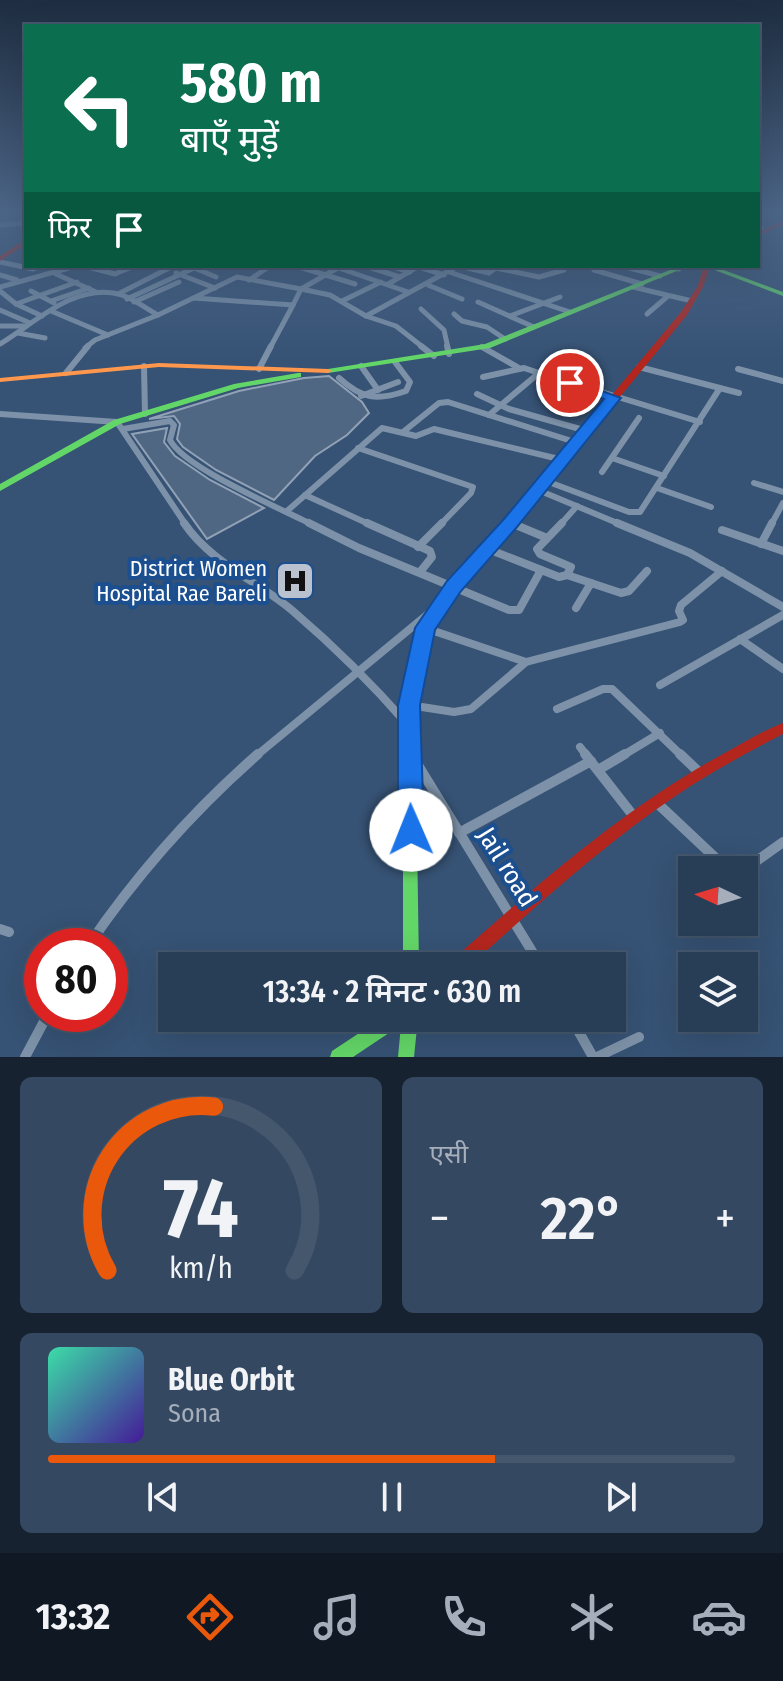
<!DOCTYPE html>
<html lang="hi">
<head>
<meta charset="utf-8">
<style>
	body { margin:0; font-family:"Fira Sans Condensed","Noto Sans Devanagari",sans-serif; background:#344961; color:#f1f3f6; height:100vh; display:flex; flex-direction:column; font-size:30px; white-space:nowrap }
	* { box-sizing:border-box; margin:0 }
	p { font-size:26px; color:#a5aeba }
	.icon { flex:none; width:44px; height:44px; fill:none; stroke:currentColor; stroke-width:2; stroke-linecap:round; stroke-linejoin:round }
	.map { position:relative; height:1057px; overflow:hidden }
	.drawer { display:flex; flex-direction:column; gap:20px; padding:20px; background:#162230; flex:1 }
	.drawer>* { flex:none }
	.banner { position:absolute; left:24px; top:24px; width:736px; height:244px; border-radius:0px; box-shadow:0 8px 32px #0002,0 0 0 2px #44576d; background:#0b6e4f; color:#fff; overflow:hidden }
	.needle { width:52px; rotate:274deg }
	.buttons { position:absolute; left:678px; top:856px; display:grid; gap:16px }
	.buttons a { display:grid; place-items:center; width:80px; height:80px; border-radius:0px; background:#283e57; box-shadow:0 8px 32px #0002,0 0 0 2px #44576d; font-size:40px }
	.speed { position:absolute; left:24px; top:928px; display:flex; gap:16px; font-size:40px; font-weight:700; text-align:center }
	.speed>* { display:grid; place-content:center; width:104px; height:104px; border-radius:50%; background:#283e57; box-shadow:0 8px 32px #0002,0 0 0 2px #44576d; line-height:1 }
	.speed .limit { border:12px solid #d22; background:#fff; color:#111 }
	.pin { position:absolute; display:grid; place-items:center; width:68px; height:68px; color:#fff; margin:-34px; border:4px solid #fff; border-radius:50%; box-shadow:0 2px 8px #0007 }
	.me { position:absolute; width:88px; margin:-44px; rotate:359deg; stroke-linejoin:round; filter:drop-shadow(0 0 6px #0008) }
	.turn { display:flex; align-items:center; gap:28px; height:168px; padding:0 24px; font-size:36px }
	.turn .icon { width:104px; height:104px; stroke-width:2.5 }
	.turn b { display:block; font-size:56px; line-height:68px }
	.then { display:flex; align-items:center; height:76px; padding:0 24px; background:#0003; gap:16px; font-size:30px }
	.big { font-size:60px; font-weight:600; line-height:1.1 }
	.drawer .widget { flex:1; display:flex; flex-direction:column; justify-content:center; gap:12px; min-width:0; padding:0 28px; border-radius:12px; background:#344961 }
	.drawer .dial { align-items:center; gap:0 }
	.dial svg { height:208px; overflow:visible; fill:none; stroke:#44576d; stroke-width:7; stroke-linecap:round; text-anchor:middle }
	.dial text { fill:#f1f3f6; stroke:none }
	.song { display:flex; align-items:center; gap:24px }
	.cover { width:96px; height:96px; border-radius:12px; background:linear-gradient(135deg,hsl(160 70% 55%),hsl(260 70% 35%)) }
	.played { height:8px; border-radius:4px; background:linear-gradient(90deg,#ea580c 65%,#44576d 65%) }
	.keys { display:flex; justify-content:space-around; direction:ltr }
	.heat { display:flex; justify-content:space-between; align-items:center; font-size:44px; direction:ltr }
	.drawer .tiles { flex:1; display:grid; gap:20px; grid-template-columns:1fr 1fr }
	.widget:last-child { grid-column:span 2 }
	.trip { position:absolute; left:158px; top:952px; width:468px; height:80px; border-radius:0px; background:#283e57; box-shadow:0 8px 32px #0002,0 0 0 2px #44576d; font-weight:600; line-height:80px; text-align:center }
	.dock { display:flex; height:128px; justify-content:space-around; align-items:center; background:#101923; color:#a5aeba }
	.dock .icon { width:56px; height:56px }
	.dock .active { color:#ea580c }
	.dock b { font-size:36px; color:#f1f3f6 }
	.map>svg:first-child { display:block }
	.building { fill:#506783; stroke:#92a2b6; stroke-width:2 }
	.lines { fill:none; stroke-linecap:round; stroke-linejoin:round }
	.street-far3 { stroke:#7d92a8; stroke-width:5 }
	.street-far2 { stroke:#7d92a8; stroke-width:6 }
	.street-far1 { stroke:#7d92a8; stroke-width:8 }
	.street { stroke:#7d92a8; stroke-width:10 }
	.fast { fill:#63d668; fill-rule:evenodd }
	.slow { fill:#ff974d; fill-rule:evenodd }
	.jam { fill:#b3261e; fill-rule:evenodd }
	.route { fill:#1a73e8; stroke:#114b97; stroke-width:2 }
	.labels { text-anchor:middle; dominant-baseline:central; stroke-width:8; stroke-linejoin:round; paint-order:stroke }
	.poi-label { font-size:22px; fill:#fff; stroke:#1b4f8f; text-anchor:end }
	.near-street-label { font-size:26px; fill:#fff; stroke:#1b4f8f }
</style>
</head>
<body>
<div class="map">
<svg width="783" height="1057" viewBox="0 0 783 1057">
	<rect width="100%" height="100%" fill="#365274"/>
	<!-- building -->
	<g class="building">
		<path d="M329,376L362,402L369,413L347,435L315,456L274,500L216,470L183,447L177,439L180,424L174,416L149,419L239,391L304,378Z"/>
		<path d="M167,428L164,442L175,456L210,480L264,508L207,539L132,434Z"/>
	</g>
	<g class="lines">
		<!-- street-far3 -->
		<g class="street-far3">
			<path d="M0,225L26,223"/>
			<path d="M758,227L761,228"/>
			<path d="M0,262L33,269L42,266"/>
			<path d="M84,266L115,274L134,266"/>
			<path d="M296,266L355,284"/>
			<path d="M365,266L400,277"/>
			<path d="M391,266L410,272"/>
			<path d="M416,266L444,275"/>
			<path d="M459,266L489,273L497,267"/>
			<path d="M622,266L660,276"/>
			<path d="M669,266L679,269"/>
			<path d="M192,267L216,277"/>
			<path d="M339,268L408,292"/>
			<path d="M496,268L539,277L564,270"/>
			<path d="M594,270L642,284"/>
			<path d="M449,272L570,312"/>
			<path d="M176,273L215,288"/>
			<path d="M56,274L96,292"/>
			<path d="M0,275L17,280"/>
			<path d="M249,280L270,266"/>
			<path d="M388,284L419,266"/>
			<path d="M428,285L462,299"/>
			<path d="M0,287L76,266"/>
			<path d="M633,287L692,301"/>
			<path d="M0,291L16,304L42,316"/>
			<path d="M31,291L54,303"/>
			<path d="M118,294L169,268"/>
			<path d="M194,298L293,305L301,289L330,295L366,316L396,326L424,348"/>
			<path d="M127,299L194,268"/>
			<path d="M51,301L89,288"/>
			<path d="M342,301L381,282"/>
			<path d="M134,302L179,282"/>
			<path d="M478,302L534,327"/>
			<path d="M16,304L77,282"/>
			<path d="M421,309L444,330L448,348"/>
			<path d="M0,310L30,323"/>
			<path d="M51,311L108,335"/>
			<path d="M454,314L462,321L487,327L505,339"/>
			<path d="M647,314L668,296"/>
			<path d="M366,316L458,266"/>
			<path d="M510,316L560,297"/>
			<path d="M0,326H24"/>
			<path d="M18,333L45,338"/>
			<path d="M0,344C35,323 74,283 119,294C133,298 145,308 158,315"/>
			<path d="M85,348L95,340L158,315L237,277L301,289L341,266"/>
			<path d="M270,348L293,305"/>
		</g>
		<!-- street-far2 -->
		<g class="street-far2">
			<path d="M421,346L434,356"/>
			<path d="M447,346L449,354"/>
			<path d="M482,347L519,368"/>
			<path d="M144,366L145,414"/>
			<path d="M361,366L378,390"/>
			<path d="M639,367L739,393"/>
			<path d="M259,369L271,346"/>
			<path d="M738,369L783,381"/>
			<path d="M66,373L88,346"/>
			<path d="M548,376L570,362"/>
			<path d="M483,377L524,368L539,373"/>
			<path d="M339,378C362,399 377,401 406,391L410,382L395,362"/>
			<path d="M477,394L509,409L587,431"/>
			<path d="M361,396L398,382"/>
			<path d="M0,414L117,422L186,525"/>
			<path d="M489,415L539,373L700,422"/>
			<path d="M123,429L170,421L174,425L170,440C184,468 282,509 313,525"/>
			<path d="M403,432L439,403L448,402L578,443"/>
			<path d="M358,448L473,487L471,493L440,525"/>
			<path d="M612,458L664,476"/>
			<path d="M602,472L639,418"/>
			<path d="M546,481L629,512H640L720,388"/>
			<path d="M754,483L783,492"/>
			<path d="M657,488L711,507"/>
			<path d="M538,490L622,525"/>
			<path d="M305,495L371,525"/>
			<path d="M287,511L382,428L416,436L434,429L563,460"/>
			<path d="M511,523L515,525"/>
			<path d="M560,525L577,506"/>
			<path d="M771,525L783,503"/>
		</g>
		<!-- street-far1 -->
		<g class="street-far1">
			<path d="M184,523C211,563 258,581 294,612C335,647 373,685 408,725"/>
			<path d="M309,523L359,548L509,610H519L541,570"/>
			<path d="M367,523L430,551L432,557L420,572"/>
			<path d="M511,523L547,538"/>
			<path d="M562,523L537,549L540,554L571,567L567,575"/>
			<path d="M617,523L690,553L783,607"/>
			<path d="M722,530L783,551"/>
			<path d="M761,544L772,523"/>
			<path d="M418,547L442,523"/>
			<path d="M488,549L559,577L567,575L621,593L629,591L647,571"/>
			<path d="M576,608L591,583"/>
			<path d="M425,628L526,662"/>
			<path d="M740,639L783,669"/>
			<path d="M660,685L783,615"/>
			<path d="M409,705L454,712L471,709L526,662L680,622L683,620L679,611L681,605L722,571"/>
			<path d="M557,709L603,689H612L682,756"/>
			<path d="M580,747L587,756"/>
			<path d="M256,756L434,609"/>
			<path d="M622,756L660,733"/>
		</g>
		<!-- street -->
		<g class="street">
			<path d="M585,754L635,818"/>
			<path d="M680,754L700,773"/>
			<path d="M413,757L541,966"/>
			<path d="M598,770L625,754"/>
			<path d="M656,802L724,866L734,870"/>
			<path d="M459,833L591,761"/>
			<path d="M744,870L783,842"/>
			<path d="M0,929L9,932"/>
			<path d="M88,946C137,874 193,811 258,754"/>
			<path d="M571,1018L593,1057"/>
			<path d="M25,1057L48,1014"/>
			<path d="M597,1057L639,1037"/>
		</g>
		<!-- fast -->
		<g class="fast">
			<path d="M680,266H689L490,348L328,373L324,371L328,369L485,344Z"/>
			<path d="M704,266H713L783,292V296Z"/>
			<path d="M298,373H301V377L238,388L120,424L0,491V484L114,420L234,384Z"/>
			<path d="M425,626L429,627L431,630L415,705L419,966H403V705L419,630L421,627Z"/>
			<path d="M382,1018H418L414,1057H398L401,1025L353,1057H330L332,1051Z"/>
		</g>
		<!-- slow -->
		<path class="slow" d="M159,363L328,369L332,371L328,373L159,367L0,382V378Z"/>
		<!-- jam -->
		<g class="jam">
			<path d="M783,221V225L758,236V232Z"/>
			<path d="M26,239V244L0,261V256Z"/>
			<path d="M704,266H710L703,287L687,315L515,525L458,589L429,633H421L419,630L421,627L450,583L507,521L681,312L697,287Z"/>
			<path d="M783,723V734C747,753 711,772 677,795C603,845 536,906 470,966H450L452,960C537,885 624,808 723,754C743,743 762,731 783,723Z"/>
		</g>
	</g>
	<!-- sky -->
	<linearGradient id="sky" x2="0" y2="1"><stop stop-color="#1e2d40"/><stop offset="0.59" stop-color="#4c6688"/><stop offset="1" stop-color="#4c6688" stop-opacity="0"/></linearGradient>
	<rect width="783" height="359" fill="url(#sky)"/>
	<!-- route -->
	<path class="route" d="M570,379L621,398L517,527L461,591L435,630L420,705L424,830L420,838L411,841L402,838L398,830V705L415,628L447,581L504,519L604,399L565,386L562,383Z"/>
	<!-- icons -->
	<defs>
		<g id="hospital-square" transform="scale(2)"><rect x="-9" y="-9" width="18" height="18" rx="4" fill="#b9c2ce" stroke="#1b4f8f"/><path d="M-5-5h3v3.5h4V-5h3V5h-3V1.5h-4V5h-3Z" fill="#111"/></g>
	</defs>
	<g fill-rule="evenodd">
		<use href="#hospital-square" x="295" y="581"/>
	</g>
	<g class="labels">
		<!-- poi labels -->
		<g class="poi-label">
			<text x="267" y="568">District Women<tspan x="267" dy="25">Hospital Rae Bareli</tspan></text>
		</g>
		<!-- near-street labels -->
		<g class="near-street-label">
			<text transform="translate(507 867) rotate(58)">Jail road</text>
		</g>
	</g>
</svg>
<div class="buttons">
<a><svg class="needle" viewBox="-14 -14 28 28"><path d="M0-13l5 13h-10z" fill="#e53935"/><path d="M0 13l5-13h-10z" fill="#a5aeba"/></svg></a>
<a><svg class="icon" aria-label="layers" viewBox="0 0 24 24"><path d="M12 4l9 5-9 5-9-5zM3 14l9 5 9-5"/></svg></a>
</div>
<div class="speed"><div class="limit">80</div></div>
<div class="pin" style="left:570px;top:383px;background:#d93025"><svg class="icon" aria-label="arrive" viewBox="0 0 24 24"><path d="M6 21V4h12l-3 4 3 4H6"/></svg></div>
<svg class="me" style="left:411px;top:830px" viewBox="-20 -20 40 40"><circle r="19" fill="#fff"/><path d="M0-13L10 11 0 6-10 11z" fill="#1a73e8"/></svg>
<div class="trip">13:34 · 2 मिनट · 630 m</div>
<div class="banner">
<div class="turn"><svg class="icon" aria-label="left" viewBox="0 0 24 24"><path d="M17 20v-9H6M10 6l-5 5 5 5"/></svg><div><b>580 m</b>बाएँ मुड़ें</div></div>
<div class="then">फिर<svg class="icon" aria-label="arrive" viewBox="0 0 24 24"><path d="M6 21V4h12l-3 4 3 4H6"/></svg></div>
</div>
</div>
<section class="drawer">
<div class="tiles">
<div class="widget dial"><svg viewBox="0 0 100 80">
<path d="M14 69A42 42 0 1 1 86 69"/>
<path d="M14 69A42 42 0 0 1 55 6" stroke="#ea580c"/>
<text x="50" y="56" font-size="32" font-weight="700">74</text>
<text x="50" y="72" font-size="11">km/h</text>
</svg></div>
<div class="widget"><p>एसी</p>
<div class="heat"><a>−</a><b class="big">22°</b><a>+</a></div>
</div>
<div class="widget">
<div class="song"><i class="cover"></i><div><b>Blue Orbit</b><p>Sona</p></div></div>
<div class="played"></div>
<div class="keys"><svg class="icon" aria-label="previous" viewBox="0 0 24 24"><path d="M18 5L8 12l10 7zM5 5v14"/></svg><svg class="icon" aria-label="pause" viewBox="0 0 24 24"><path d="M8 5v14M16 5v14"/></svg><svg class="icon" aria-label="next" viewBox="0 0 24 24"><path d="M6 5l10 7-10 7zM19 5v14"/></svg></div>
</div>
</div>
</section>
<nav class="dock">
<b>13:32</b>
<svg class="icon active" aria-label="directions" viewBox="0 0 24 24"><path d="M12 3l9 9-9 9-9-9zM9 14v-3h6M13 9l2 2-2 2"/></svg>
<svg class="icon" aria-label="music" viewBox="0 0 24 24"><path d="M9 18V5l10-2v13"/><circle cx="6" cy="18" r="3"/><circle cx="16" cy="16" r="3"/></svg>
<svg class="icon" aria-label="phone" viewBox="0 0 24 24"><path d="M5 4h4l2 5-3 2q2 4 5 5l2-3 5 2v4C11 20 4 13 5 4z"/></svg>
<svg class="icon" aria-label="climate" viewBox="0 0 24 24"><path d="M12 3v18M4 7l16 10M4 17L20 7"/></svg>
<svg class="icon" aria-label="car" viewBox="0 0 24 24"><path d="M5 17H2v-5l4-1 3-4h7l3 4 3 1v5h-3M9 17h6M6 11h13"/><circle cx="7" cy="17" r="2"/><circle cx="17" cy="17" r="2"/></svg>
</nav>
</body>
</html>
